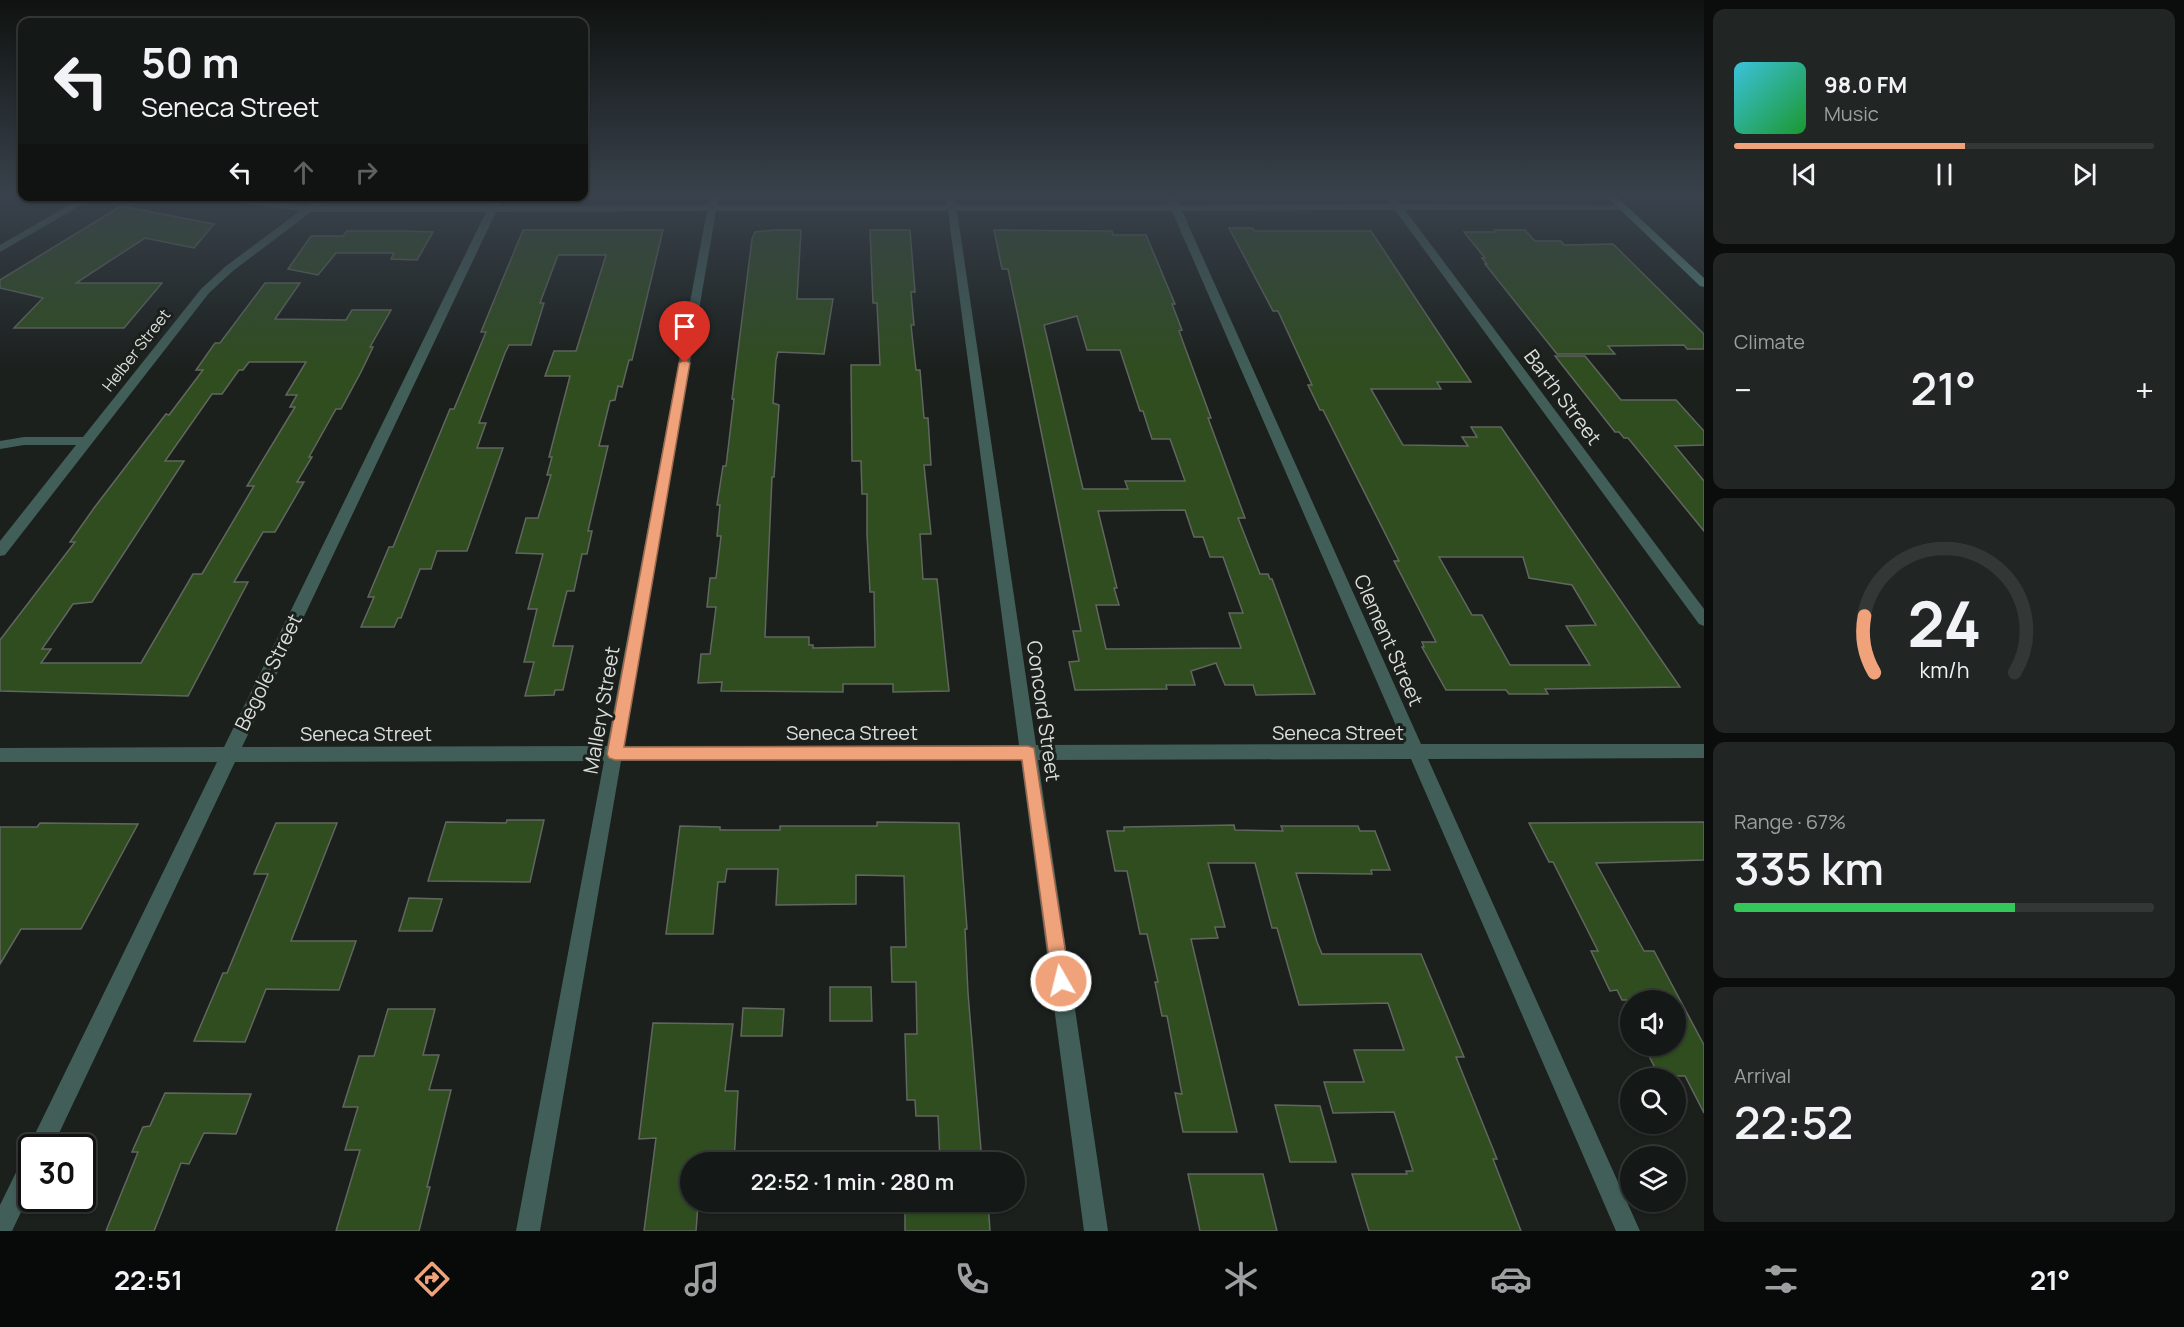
<!DOCTYPE html>
<html lang="en">
<head>
<meta charset="utf-8">
<style>
	body { margin:0; font-family:Manrope,sans-serif; background:#212523; color:#f1f3f6; height:100vh; display:flex; flex-direction:column; font-size:22px; white-space:nowrap }
	* { box-sizing:border-box; margin:0 }
	p { font-size:20px; color:#9da0a1 }
	.icon { flex:none; width:33px; height:33px; fill:none; stroke:currentColor; stroke-width:2; stroke-linecap:round; stroke-linejoin:round }
	.map { position:relative; flex:1; overflow:hidden }
	.drawer { display:flex; flex-direction:column; gap:9px; padding:9px; background:#0b0d0c; width:480px }
	.drawer>* { flex:none }
	.banner { position:absolute; left:18px; top:18px; width:570px; height:183px; border-radius:12px; box-shadow:0 2px 4px #0004,0 0 0 2px #333735; background:#141816; color:#f1f3f6; overflow:hidden }
	.fabs { position:absolute; left:1620px; top:990px; display:grid; gap:12px }
	.fabs a { display:grid; place-items:center; width:66px; height:66px; border-radius:50%; background:#141816; box-shadow:0 2px 4px #0004,0 0 0 2px #333735; font-size:30px }
	.speed { position:absolute; left:18px; top:1134px; display:flex; gap:12px; font-size:30px; font-weight:700; text-align:center }
	.speed>* { display:grid; place-content:center; width:78px; height:78px; border-radius:50%; background:#141816; box-shadow:0 2px 4px #0004,0 0 0 2px #333735; line-height:1 }
	.speed .limit { border:3px solid #111; border-radius:9px; background:#fff; color:#111 }
	.pin { position:absolute; display:grid; place-items:center; width:51px; height:51px; color:#fff; margin:-62px -26px; border-radius:50% 50% 50% 0; rotate:-45deg; box-shadow:0 0 6px #0007 }
	.pin .icon { rotate:45deg }
	.me { position:absolute; width:66px; margin:-33px; rotate:352deg; stroke-linejoin:round; filter:drop-shadow(0 0 4px #0008) }
	.turn { display:flex; align-items:center; gap:21px; height:126px; padding:0 24px; font-size:27px }
	.turn .icon { width:78px; height:78px; stroke-width:2.5 }
	.turn b { display:block; font-size:42px; line-height:51px }
	.lanes { display:flex; align-items:center; height:57px; padding:0 24px; background:#0003; justify-content:center; gap:30px; direction:ltr }
	.lanes .off { opacity:.35 }
	.big { font-size:45px; font-weight:600; line-height:1.1 }
	.drawer .card { flex:1; display:flex; flex-direction:column; justify-content:center; gap:9px; min-width:0; padding:0 21px; border-radius:12px; background:#212523 }
	.drawer .dial { align-items:center; gap:0 }
	.dial svg { height:156px; overflow:visible; fill:none; stroke:#333735; stroke-width:7; stroke-linecap:round; text-anchor:middle }
	.dial text { fill:#f1f3f6; stroke:none }
	.song { display:flex; align-items:center; gap:18px }
	.cover { width:72px; height:72px; border-radius:9px; background:linear-gradient(135deg,hsl(190 70% 55%),hsl(130 70% 35%)) }
	.played { height:6px; border-radius:3px; background:linear-gradient(90deg,#f0a27a 55%,#333735 55%) }
	.keys { display:flex; justify-content:space-around; direction:ltr }
	.heat { display:flex; justify-content:space-between; align-items:center; font-size:33px; direction:ltr }
	.charge { height:9px; border-radius:4px; background:linear-gradient(90deg,#34c759 67%,#333735 0) }
	.trip { position:absolute; left:680px; top:1152px; width:345px; height:60px; border-radius:30px; background:#141816; box-shadow:0 2px 4px #0004,0 0 0 2px #333735; font-weight:600; line-height:60px; text-align:center }
	.tabs { display:flex; height:96px; justify-content:space-around; align-items:center; background:#080a09; color:#9da0a1 }
	.tabs .icon { width:42px; height:42px }
	.tabs .current { color:#f0a27a }
	.tabs b { font-size:27px; color:#f1f3f6 }
	main { display:flex; flex:1; min-height:0 }
	.map>svg:first-child { display:block }
	.building { fill:#2f4d1f; stroke:#626660; stroke-width:1.5; fill-rule:evenodd }
	.lines { fill:none; stroke-linecap:round; stroke-linejoin:round }
	.street { fill:#415e58; fill-rule:evenodd }
	.secondary { fill:#538278; fill-rule:evenodd }
	.route { fill:#f0a27a; stroke:#9c694f; stroke-width:1.5 }
	.labels { text-anchor:middle; dominant-baseline:central; stroke-width:6; stroke-linejoin:round; paint-order:stroke }
	.far-street-label { font-size:16px; fill:#dadddb; stroke:#1b201d }
	.street-label { font-size:20px; fill:#dadddb; stroke:#1b201d }
</style>
</head>
<body>
<main>
<div class="map">
<svg width="1704" height="1231" viewBox="0 0 1704 1231">
	<rect width="100%" height="100%" fill="#1b201d"/>
	<!-- building -->
	<g class="building">
		<path d="M121,206L214,224L194,248L145,238L76,283H162L124,328H14L43,298L0,288V280Z"/>
		<path d="M1229,228H1253L1254,231H1371L1471,382H1437L1441,389H1371L1403,445L1468,446L1462,437H1477L1471,427H1501L1680,687L1545,689L1548,694H1509L1506,690H1446L1422,647H1424L1422,642H1436L1394,561H1399L1323,410H1320L1308,385H1312L1278,311H1273ZM1439,557H1523L1529,578L1572,585L1596,625L1566,626L1590,665H1510L1482,615H1472Z"/>
		<path d="M523,230H663L632,360H629L622,387L618,386L615,400L610,401L599,446H608L588,531H592L587,554H582L574,591H567L553,646H573L563,690H555L554,695L525,696L534,662H524L537,609H528L543,554L516,553L526,518H538L551,475H547L552,457H549L570,376H545L554,351H576L606,255H558L540,303H544L531,345H509L505,353L479,423H486L477,448H503L467,551H437L431,569H420L401,618H398L394,627H361L374,597H368L389,547H393L450,409H454L464,385L486,332H481Z"/>
		<path d="M774,230H801L797,299H833L824,354L778,352L776,360L773,403L779,405L774,477H772L765,637H809V645H813V648L875,647L874,592H870L867,534V494H862L861,461H852L851,365H880L877,303H873L870,230H910L915,292H911L914,325H911L916,370H920L924,418H928L931,465H924L931,534H920L923,579H937L949,691L893,692V684H843V692L721,691L722,682L698,683L701,654H710L716,607H707L710,578H716L721,536H717L720,505H717L723,466H726L734,399H732L752,239L755,232Z"/>
		<path d="M994,230L1112,231L1113,235H1146L1175,304H1172L1182,330L1179,331L1211,418H1208L1245,518H1238L1260,574H1268L1270,579H1272L1315,694L1256,695L1253,685H1225L1216,663L1191,671L1195,685H1166L1167,689L1075,690L1069,662L1079,661L1073,631H1081L1020,326L1008,269H1002ZM1077,316L1087,350H1120L1140,411H1143L1152,439H1170L1185,481H1125L1128,489H1083L1044,325ZM1185,510L1194,537H1203L1210,557H1223L1243,613H1229L1241,648L1106,649L1096,605H1119L1114,588H1117L1098,511Z"/>
		<path d="M1494,230H1525L1535,241H1561L1564,245L1613,244L1704,334V349H1687L1684,345L1608,346L1615,354H1557L1485,264H1487L1482,258H1485L1464,232H1495Z"/>
		<path d="M347,231H405L433,232L417,260L391,259L394,253H336L318,275L288,269L311,236H343Z"/>
		<path d="M265,283H300L275,319L346,320L352,310H391L370,347H373L361,372L341,409H336L309,457H312L297,482H304L275,532H263L234,582H248L188,696L0,691V640L75,542H70L94,508L166,414L169,415L203,370H196L215,343H220ZM249,362H306L286,395H297L290,407H295L247,486H254L202,574H193L141,663H41L51,649H42L73,604L92,602L184,461H165L212,394H222L239,370H243Z"/>
		<path d="M1555,356H1585L1621,400H1676L1704,431V445L1675,446L1704,481V531L1628,438H1624L1619,432H1615Z"/>
		<path d="M507,820H544L530,882L428,881L446,822L506,823Z"/>
		<path d="M877,822L959,823L967,929H965L968,993L982,1162H940L938,1116H916L915,1100H907L905,1034H917L916,982H892L891,947H906L904,876L856,875V904L776,905L778,869H727L725,882H718L713,934H666L680,826L720,827V830H780V826H877Z"/>
		<path d="M1704,822V860L1596,863L1644,951H1654L1704,1045V1113L1685,1076H1659L1644,1046H1676V1000H1622L1617,990L1610,991L1591,951H1598L1553,862H1549L1529,823Z"/>
		<path d="M40,823L138,824L81,929H21L0,964V827H37Z"/>
		<path d="M276,823H337L291,941H356L339,990L266,989L245,1042L194,1041L223,973H227L268,874H254Z"/>
		<path d="M1234,825L1235,830L1283,831L1281,826H1358L1360,831H1375L1390,870H1371L1372,874L1296,873L1317,942L1322,954H1421L1464,1057H1456L1497,1159H1493L1521,1231H1369L1352,1174H1407L1406,1171H1413L1394,1112L1333,1113L1324,1082H1364L1354,1050H1404L1388,1003L1299,1005L1277,928H1272L1255,863H1208L1225,927H1215L1218,938L1191,939L1237,1132H1183L1175,1093L1182,1094L1167,1016H1162L1155,982H1158L1147,934H1140L1127,871H1115L1107,831H1124V827Z"/>
		<path d="M409,898L442,899L432,931H399Z"/>
		<path d="M830,987H871L872,1021H830Z"/>
		<path d="M743,1008L784,1009L782,1036H741Z"/>
		<path d="M388,1009H435L423,1055H439L429,1090H451L427,1187H430L419,1231H336L360,1150H345L358,1107H343L359,1056H374Z"/>
		<path d="M653,1023L733,1024L725,1091H738L734,1162H690V1202H730V1205H698L696,1231H644L656,1138L639,1139Z"/>
		<path d="M165,1093L251,1094L236,1134L204,1133L189,1164L181,1163L154,1231H106L138,1152H132L143,1127L150,1126Z"/>
		<path d="M1275,1105L1320,1106L1336,1162H1290Z"/>
		<path d="M1188,1174H1263L1277,1231H1200Z"/>
		<path d="M905,1202H988L990,1231H905Z"/>
	</g>
	<g class="lines">
		<!-- street -->
		<g class="street">
			<path d="M83,197H95L0,252V245Z"/>
			<path d="M215,197H241L307,206L319,197H330L319,206H489L493,197H503L499,206L708,205L709,197H719L717,205H947L946,200L951,197L954,198L957,205H1169L1167,200L1172,197L1175,198L1179,205L1391,204L1389,202L1394,199L1401,204L1625,205L1627,207L1622,210H1405L1704,609V626L1699,624L1395,210L1182,211L1421,744H1704V758L1428,759L1640,1231H1616L1411,759L1038,760L1108,1231H1084L1021,760L621,761L540,1231H516L604,761L235,762L52,1148H32V1189L12,1231H0V1205L24,1156L31,1153L29,1148L32,1140L217,762H0V748L224,747L486,212H311L234,270L209,293L5,555L0,556V541L76,445H24L0,449V441L24,437H83L201,289L226,266L300,211L220,200ZM707,211L607,746L242,747L496,212ZM716,211H948L1019,745L624,746ZM957,211H1172L1404,744L1036,745Z"/>
		</g>
		<!-- secondary -->
		<path class="secondary" d="M1607,197H1617L1704,278V287L1700,286Z"/>
	</g>
	<!-- sky -->
	<linearGradient id="sky" x2="0" y2="1"><stop stop-color="#0f1210"/><stop offset="0.53" stop-color="#39424c"/><stop offset="1" stop-color="#39424c" stop-opacity="0"/></linearGradient>
	<rect width="1704" height="369" fill="url(#sky)"/>
	<!-- route -->
	<path class="route" d="M685,360L690,363L624,747L1028,746L1034,748L1070,981L1067,987L1061,990L1055,987L1052,981L1022,760H615L609,758L607,754L679,363Z"/>
	<g class="labels">
		<!-- far-street labels -->
		<g class="far-street-label">
			<text transform="translate(136 350) rotate(-52)">Helber Street</text>
		</g>
		<!-- street labels -->
		<g class="street-label">
			<text transform="translate(1563 397) rotate(53)">Barth Street</text>
			<text transform="translate(1389 640) rotate(66)">Clement Street</text>
			<text transform="translate(268 672) rotate(-64)">Begole Street</text>
			<text transform="translate(601 710) rotate(-80)">Mallery Street</text>
			<text transform="translate(1044 711) rotate(82)">Concord Street</text>
			<text x="852" y="732">Seneca Street</text>
			<text x="1338" y="732">Seneca Street</text>
			<text x="366" y="733">Seneca Street</text>
		</g>
	</g>
</svg>
<div class="fabs">
<a><svg class="icon" aria-label="sound" viewBox="0 0 24 24"><path d="M4 9h4l5-4v14l-5-4H4zM17 9q2 3 0 6"/></svg></a>
<a><svg class="icon" aria-label="search" viewBox="0 0 24 24"><circle cx="10" cy="10" r="6"/><path d="M15 15l6 6"/></svg></a>
<a><svg class="icon" aria-label="layers" viewBox="0 0 24 24"><path d="M12 4l9 5-9 5-9-5zM3 14l9 5 9-5"/></svg></a>
</div>
<div class="speed"><div class="limit">30</div></div>
<div class="pin" style="left:685px;top:363px;background:#d93025"><svg class="icon" aria-label="arrive" viewBox="0 0 24 24"><path d="M6 21V4h12l-3 4 3 4H6"/></svg></div>
<svg class="me" style="left:1061px;top:981px" viewBox="-20 -20 40 40"><circle r="17" fill="#f0a27a" stroke="#fff" stroke-width="3"/><path d="M0-11L8 9 0 5-8 9z" fill="#fff"/></svg>
<div class="trip">22:52 · 1 min · 280 m</div>
<div class="banner">
<div class="turn"><svg class="icon" aria-label="left" viewBox="0 0 24 24"><path d="M17 20v-9H6M10 6l-5 5 5 5"/></svg><div><b>50 m</b>Seneca Street</div></div>
<div class="lanes"><svg class="icon" aria-label="left" viewBox="0 0 24 24"><path d="M17 20v-9H6M10 6l-5 5 5 5"/></svg><svg class="icon off" aria-label="ahead" viewBox="0 0 24 24"><path d="M12 20V5M6 11l6-6 6 6"/></svg><svg class="icon off" aria-label="right" viewBox="0 0 24 24"><path d="M7 20v-9h11M14 6l5 5-5 5"/></svg></div>
</div>
</div>
<section class="drawer">
<div class="card">
<div class="song"><i class="cover"></i><div><b>98.0 FM</b><p>Music</p></div></div>
<div class="played"></div>
<div class="keys"><svg class="icon" aria-label="previous" viewBox="0 0 24 24"><path d="M18 5L8 12l10 7zM5 5v14"/></svg><svg class="icon" aria-label="pause" viewBox="0 0 24 24"><path d="M8 5v14M16 5v14"/></svg><svg class="icon" aria-label="next" viewBox="0 0 24 24"><path d="M6 5l10 7-10 7zM19 5v14"/></svg></div>
</div>
<div class="card"><p>Climate</p>
<div class="heat"><a>−</a><b class="big">21°</b><a>+</a></div>
</div>
<div class="card dial"><svg viewBox="0 0 100 80">
<path d="M14 69A42 42 0 1 1 86 69"/>
<path d="M14 69A42 42 0 0 1 9 40" stroke="#f0a27a"/>
<text x="50" y="56" font-size="32" font-weight="700">24</text>
<text x="50" y="72" font-size="11">km/h</text>
</svg></div>
<div class="card"><p>Range · 67%</p><b class="big">335 km</b><div class="charge"></div></div>
<div class="card"><p>Arrival</p><b class="big">22:52</b></div>
</section>
</main>
<nav class="tabs">
<b>22:51</b>
<svg class="icon current" aria-label="directions" viewBox="0 0 24 24"><path d="M12 3l9 9-9 9-9-9zM9 14v-3h6M13 9l2 2-2 2"/></svg>
<svg class="icon" aria-label="music" viewBox="0 0 24 24"><path d="M9 18V5l10-2v13"/><circle cx="6" cy="18" r="3"/><circle cx="16" cy="16" r="3"/></svg>
<svg class="icon" aria-label="phone" viewBox="0 0 24 24"><path d="M5 4h4l2 5-3 2q2 4 5 5l2-3 5 2v4C11 20 4 13 5 4z"/></svg>
<svg class="icon" aria-label="climate" viewBox="0 0 24 24"><path d="M12 3v18M4 7l16 10M4 17L20 7"/></svg>
<svg class="icon" aria-label="car" viewBox="0 0 24 24"><path d="M5 17H2v-5l4-1 3-4h7l3 4 3 1v5h-3M9 17h6M6 11h13"/><circle cx="7" cy="17" r="2"/><circle cx="17" cy="17" r="2"/></svg>
<svg class="icon" aria-label="filters" viewBox="0 0 24 24"><path d="M4 7h16M4 17h16"/><circle cx="9" cy="7" r="2"/><circle cx="15" cy="17" r="2"/></svg>
<b>21°</b>
</nav>
</body>
</html>
